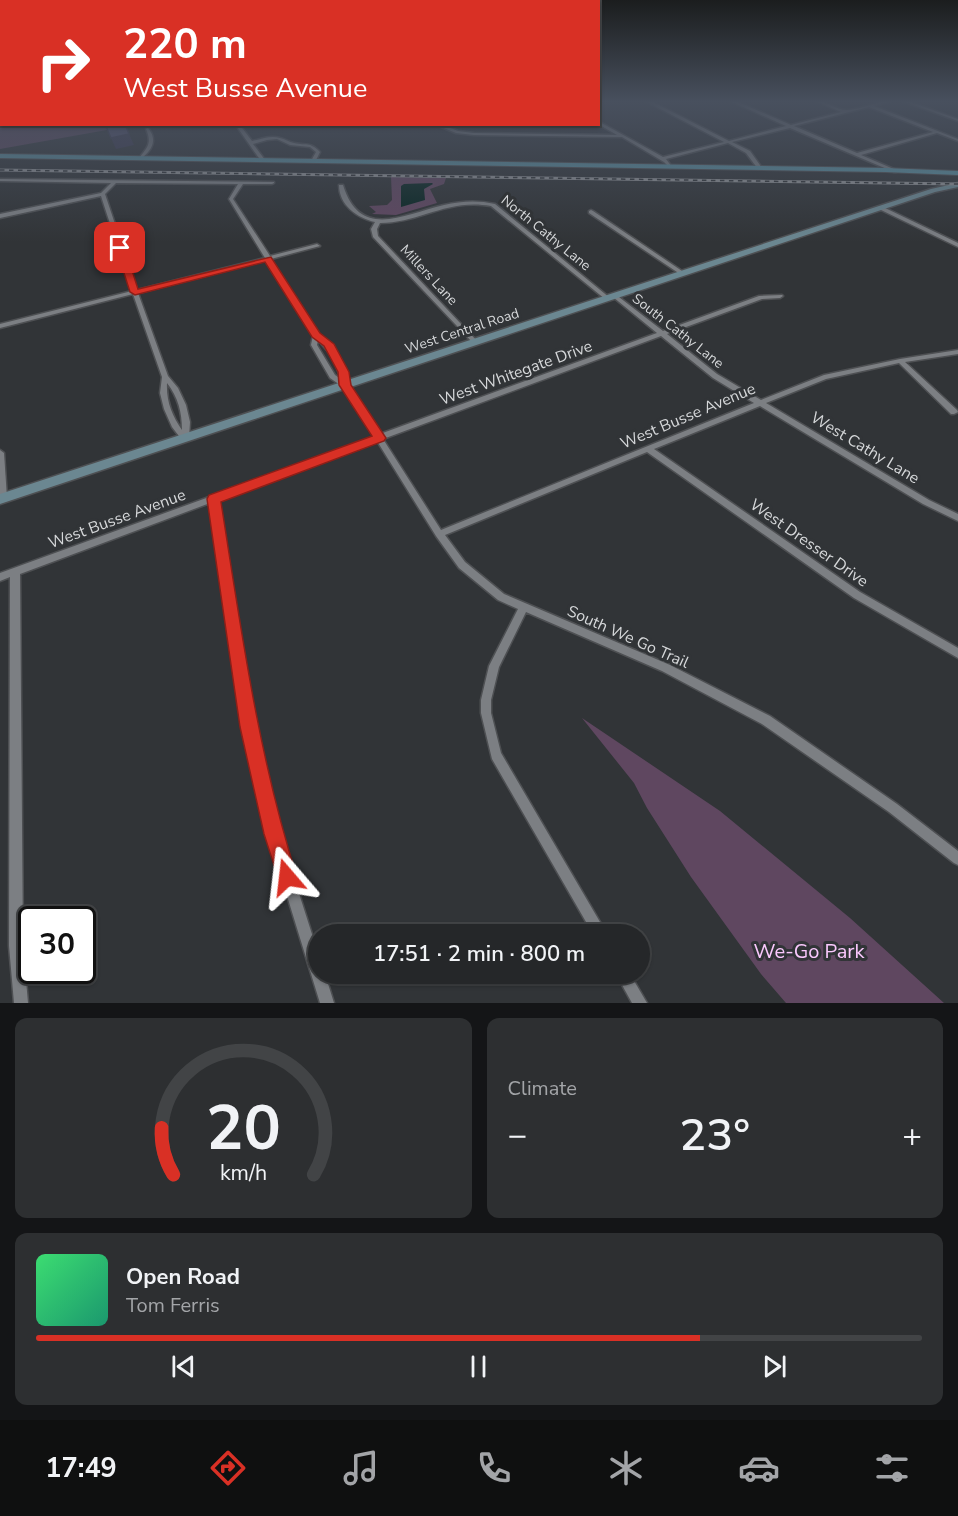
<!DOCTYPE html>
<html lang="en">
<head>
<meta charset="utf-8">
<style>
	body { margin:0; font-family:"Nunito Sans",sans-serif; background:#2d2f31; color:#f1f3f6; height:100vh; display:flex; flex-direction:column; font-size:22px; white-space:nowrap }
	* { box-sizing:border-box; margin:0 }
	p { font-size:20px; color:#a3a5a8 }
	.icon { flex:none; width:33px; height:33px; fill:none; stroke:currentColor; stroke-width:2; stroke-linecap:round; stroke-linejoin:round }
	.map { position:relative; height:1003px; overflow:hidden }
	.panel { display:flex; flex-direction:column; gap:15px; padding:15px; background:#141517; flex:1 }
	.panel>* { flex:none }
	.banner { position:absolute; left:0px; top:0px; width:600px; height:126px; box-shadow:0 2px 4px #0004,0 0 0 2px #424446; background:#d93025; color:#fff; overflow:hidden }
	.speed { position:absolute; left:18px; top:906px; display:flex; gap:12px; font-size:30px; font-weight:700; text-align:center }
	.speed>* { display:grid; place-content:center; width:78px; height:78px; border-radius:50%; background:#252729; box-shadow:0 2px 4px #0004,0 0 0 2px #424446; line-height:1 }
	.speed .limit { border:3px solid #111; border-radius:9px; background:#fff; color:#111 }
	.pin { position:absolute; display:grid; place-items:center; width:51px; height:51px; color:#fff; margin:-26px; border-radius:12px; box-shadow:0 3px 9px #0006 }
	.me { position:absolute; width:66px; margin:-33px; rotate:343deg; stroke-linejoin:round; filter:drop-shadow(0 0 4px #0008) }
	.turn { display:flex; align-items:center; gap:21px; height:126px; padding:0 24px; font-size:27px }
	.turn .icon { width:78px; height:78px; stroke-width:2.5 }
	.turn b { display:block; font-size:42px; line-height:51px }
	.big { font-size:45px; font-weight:600; line-height:1.1 }
	.panel .tile { flex:1; display:flex; flex-direction:column; justify-content:center; gap:9px; min-width:0; padding:0 21px; border-radius:12px; background:#2d2f31 }
	.panel .dial { align-items:center; gap:0 }
	.dial svg { height:156px; overflow:visible; fill:none; stroke:#424446; stroke-width:7; stroke-linecap:round; text-anchor:middle }
	.dial text { fill:#f1f3f6; stroke:none }
	.song { display:flex; align-items:center; gap:18px }
	.cover { width:72px; height:72px; border-radius:9px; background:linear-gradient(135deg,hsl(140 70% 55%),hsl(160 70% 35%)) }
	.played { height:6px; border-radius:3px; background:linear-gradient(90deg,#d93025 75%,#424446 75%) }
	.keys { display:flex; justify-content:space-around; direction:ltr }
	.heat { display:flex; justify-content:space-between; align-items:center; font-size:33px; direction:ltr }
	.panel .tiles { flex:1; display:grid; gap:15px; grid-template-columns:1fr 1fr }
	.tile:last-child { grid-column:span 2 }
	.trip { position:absolute; left:308px; top:924px; width:342px; height:60px; border-radius:30px; background:#252729; box-shadow:0 2px 4px #0004,0 0 0 2px #424446; font-weight:600; line-height:60px; text-align:center }
	.menu { display:flex; height:96px; justify-content:space-around; align-items:center; background:#0f1010; color:#a3a5a8 }
	.menu .icon { width:42px; height:42px }
	.menu .selected { color:#d93025 }
	.menu b { font-size:27px; color:#f1f3f6 }
	.map>svg:first-child { display:block }
	.green { fill:#5f4760 }
	.water { fill:#092623 }
	.lines { fill:none; stroke-linecap:round; stroke-linejoin:round }
	.street-casing { stroke:#4e5053; stroke-width:3 }
	.secondary-casing { stroke:#4e5053; stroke-width:3 }
	.primary-casing { stroke:#4e5053; stroke-width:2 }
	.street { fill:#7c7f83; fill-rule:evenodd }
	.secondary { fill:#6b8791; fill-rule:evenodd }
	.primary { fill:#5a90a0; fill-rule:evenodd }
	.rail-casing { stroke:#909295; stroke-width:3 }
	.rail { stroke:#313437; stroke-width:1.5; stroke-dasharray:4.5; stroke-linecap:butt }
	.shaded-wall { fill:#3b3851 }
	.building { fill:#545074; stroke:#3b3851; stroke-width:1.5 }
	.route { fill:#d93025; stroke:#8d1f18; stroke-width:1.5 }
	.labels { text-anchor:middle; dominant-baseline:central; stroke-width:6; stroke-linejoin:round; paint-order:stroke }
	.far-street-label { font-size:14px; fill:#d5d7d9; stroke:#313437 }
	.street-label { font-size:16px; fill:#d5d7d9; stroke:#313437 }
	.near-park-label { font-size:20px; fill:#fac8fd; stroke:#313437 }
</style>
</head>
<body>
<div class="map">
<svg width="958" height="1003" viewBox="0 0 958 1003">
	<rect width="100%" height="100%" fill="#313437"/>
	<!-- green -->
	<g class="green">
		<path d="M0,101L2,124L135,125L0,149Z"/>
		<path d="M391,177L446,178L444,184L430,189L437,203L396,215L372,214L376,212L369,206L387,205L392,200Z"/>
		<path d="M582,718L720,811L850,918L944,1003H786L761,974L691,877L647,808L634,783Z"/>
	</g>
	<!-- water -->
	<path class="water" d="M432,183L433,184L424,189L425,200L401,207V186L404,184Z"/>
	<g class="lines">
		<!-- street casing -->
		<g class="street-casing">
			<g id="street">
				<path d="M645,101H651L729,141L786,126L730,101H736L791,125L841,112L816,101C827,101 838,111 848,110C863,109 876,101 891,101L874,106L958,139V141L937,133L861,155L896,170V172H894L790,128L732,142L750,151L762,168V169H758L746,153L728,143L666,159L672,167L670,168L664,162L622,137L474,135L456,133L434,124H441L458,131L474,133L617,135L598,124V121L663,157L724,142ZM869,107L933,132L857,153L794,126Z"/>
				<path d="M902,101H908L958,119V121Z"/>
				<path d="M235,124H239L252,141C261,139 271,135 280,138C285,139 289,142 294,143C307,146 309,141 320,152L315,162H313L311,161L316,152L310,147L290,145L277,139L267,140L253,144L265,160L261,161Z"/>
				<path d="M148,128C158,140 152,150 141,159L139,158C148,147 152,143 146,129Z"/>
				<path d="M0,179L274,182V183L272,184H243L233,199L270,256L317,244L320,246L271,259L318,334L330,344L339,357L345,370L348,385L380,434L657,333L613,297V295L615,294L663,331L759,296L782,295L783,296L780,298L762,299L667,334L717,374L761,400L824,375L900,359L958,350V354L905,362L957,410L958,412L954,414H951L899,363L826,379L766,403L929,500L958,514V521L923,504L760,406L654,449L860,592L958,648V658L854,598L647,452L445,535L465,562L504,594L670,665L770,716L897,804L958,851V865L954,863L889,812L762,724L662,671L526,612L499,667L491,700V713L501,753L607,934H593L492,759L481,713V700L489,666L518,609L498,600L459,568L436,536L377,441L218,500L253,727L280,834L318,953V974H325L334,1003H320L268,834L243,727L210,503L20,574L23,946L28,1003H14L9,946L10,577L0,581V573L374,437L343,387L330,378L311,345L313,335L267,260L138,293L168,376L178,388L186,405L190,422L189,438L185,441L182,440L172,427L164,409L160,393L162,377L133,294L0,328V324L132,291L101,196L0,218V214L101,193L111,183L0,181ZM116,183L238,184L229,199L265,258L137,290L105,194ZM661,336L713,378L754,403L441,530L383,439ZM318,340L333,357L341,379L335,375L317,345ZM167,383C178,397 182,412 182,430C172,416 166,401 167,383Z"/>
				<path d="M339,185H343C360,241 404,214 444,205C461,201 478,200 495,204L610,298L605,299L491,206C448,198 419,223 380,223L377,229L378,236L478,342L475,344L473,343L373,237L371,229L375,222C357,218 339,205 339,185Z"/>
				<path d="M879,207H883L958,243V247L879,209Z"/>
				<path d="M591,210L593,211L685,273L680,274L589,213V211Z"/>
				<path d="M0,450L4,453L7,498L6,500H0Z"/>
				<path d="M616,974H630L647,1003H632Z"/>
			</g>
		</g>
		<!-- secondary casing -->
		<g class="secondary-casing">
			<path id="secondary" d="M958,183V187L935,192L0,504V494L931,189Z"/>
		</g>
		<!-- primary casing -->
		<g class="primary-casing">
			<path id="primary" d="M0,154L885,168L958,171V175L885,172L0,158Z"/>
		</g>
		<!-- street -->
		<use href="#street" class="street"/>
		<!-- secondary -->
		<use href="#secondary" class="secondary"/>
		<!-- primary -->
		<use href="#primary" class="primary"/>
		<!-- rail casing -->
		<g class="rail-casing">
			<path id="rail" d="M0,170L958,184"/>
		</g>
		<!-- rail -->
		<use href="#rail" class="rail"/>
	</g>
	<!-- shaded-wall -->
	<path class="shaded-wall" d="M129,134L134,145L116,149L111,138Z"/>
	<!-- building -->
	<path class="building" d="M105,124H125L129,134L111,138Z"/>
	<!-- sky -->
	<linearGradient id="sky" x2="0" y2="1"><stop stop-color="#1b1d1e"/><stop offset="0.42" stop-color="#48505e"/><stop offset="1" stop-color="#48505e" stop-opacity="0"/></linearGradient>
	<rect width="958" height="242" fill="url(#sky)"/>
	<!-- route -->
	<path class="route" d="M120,245L125,248L138,289L271,257L320,333L334,344L349,372L351,385L386,438L384,441L221,502C241,628 258,755 297,877L294,884L287,887L280,884L264,834L240,727L207,499L209,495L372,436L339,385L338,372L324,346L312,337L265,262L135,295L130,292L116,248Z"/>
	<g class="labels">
		<!-- far-street labels -->
		<g class="far-street-label">
			<text transform="translate(546 233) rotate(39)">North Cathy Lane</text>
			<text transform="translate(429 275) rotate(47)">Millers Lane</text>
			<text transform="translate(462 331) rotate(-18)">West Central Road</text>
			<text transform="translate(678 331) rotate(38)">South Cathy Lane</text>
		</g>
		<!-- street labels -->
		<g class="street-label">
			<text transform="translate(516 373) rotate(-20)">West Whitegate Drive</text>
			<text transform="translate(688 416) rotate(-23)">West Busse Avenue</text>
			<text transform="translate(865 448) rotate(31)">West Cathy Lane</text>
			<text transform="translate(117 519) rotate(-20)">West Busse Avenue</text>
			<text transform="translate(809 543) rotate(35)">West Dresser Drive</text>
			<text transform="translate(628 637) rotate(24)">South We Go Trail</text>
		</g>
		<!-- near-park labels -->
		<g class="near-park-label">
			<text x="809" y="951">We-Go Park</text>
		</g>
	</g>
</svg>
<div class="speed"><div class="limit">30</div></div>
<div class="pin" style="left:120px;top:248px;background:#d93025"><svg class="icon" aria-label="arrive" viewBox="0 0 24 24"><path d="M6 21V4h12l-3 4 3 4H6"/></svg></div>
<svg class="me" style="left:287px;top:877px" viewBox="-20 -20 40 40"><path d="M0-17L14 15 0 8-14 15z" fill="#d93025" stroke="#fff" stroke-width="4"/></svg>
<div class="trip">17:51 · 2 min · 800 m</div>
<div class="banner">
<div class="turn"><svg class="icon" aria-label="right" viewBox="0 0 24 24"><path d="M7 20v-9h11M14 6l5 5-5 5"/></svg><div><b>220 m</b>West Busse Avenue</div></div>
</div>
</div>
<section class="panel">
<div class="tiles">
<div class="tile dial"><svg viewBox="0 0 100 80">
<path d="M14 69A42 42 0 1 1 86 69"/>
<path d="M14 69A42 42 0 0 1 8 45" stroke="#d93025"/>
<text x="50" y="56" font-size="32" font-weight="700">20</text>
<text x="50" y="72" font-size="11">km/h</text>
</svg></div>
<div class="tile"><p>Climate</p>
<div class="heat"><a>−</a><b class="big">23°</b><a>+</a></div>
</div>
<div class="tile">
<div class="song"><i class="cover"></i><div><b>Open Road</b><p>Tom Ferris</p></div></div>
<div class="played"></div>
<div class="keys"><svg class="icon" aria-label="previous" viewBox="0 0 24 24"><path d="M18 5L8 12l10 7zM5 5v14"/></svg><svg class="icon" aria-label="pause" viewBox="0 0 24 24"><path d="M8 5v14M16 5v14"/></svg><svg class="icon" aria-label="next" viewBox="0 0 24 24"><path d="M6 5l10 7-10 7zM19 5v14"/></svg></div>
</div>
</div>
</section>
<nav class="menu">
<b>17:49</b>
<svg class="icon selected" aria-label="directions" viewBox="0 0 24 24"><path d="M12 3l9 9-9 9-9-9zM9 14v-3h6M13 9l2 2-2 2"/></svg>
<svg class="icon" aria-label="music" viewBox="0 0 24 24"><path d="M9 18V5l10-2v13"/><circle cx="6" cy="18" r="3"/><circle cx="16" cy="16" r="3"/></svg>
<svg class="icon" aria-label="phone" viewBox="0 0 24 24"><path d="M5 4h4l2 5-3 2q2 4 5 5l2-3 5 2v4C11 20 4 13 5 4z"/></svg>
<svg class="icon" aria-label="climate" viewBox="0 0 24 24"><path d="M12 3v18M4 7l16 10M4 17L20 7"/></svg>
<svg class="icon" aria-label="car" viewBox="0 0 24 24"><path d="M5 17H2v-5l4-1 3-4h7l3 4 3 1v5h-3M9 17h6M6 11h13"/><circle cx="7" cy="17" r="2"/><circle cx="17" cy="17" r="2"/></svg>
<svg class="icon" aria-label="filters" viewBox="0 0 24 24"><path d="M4 7h16M4 17h16"/><circle cx="9" cy="7" r="2"/><circle cx="15" cy="17" r="2"/></svg>
</nav>
</body>
</html>
